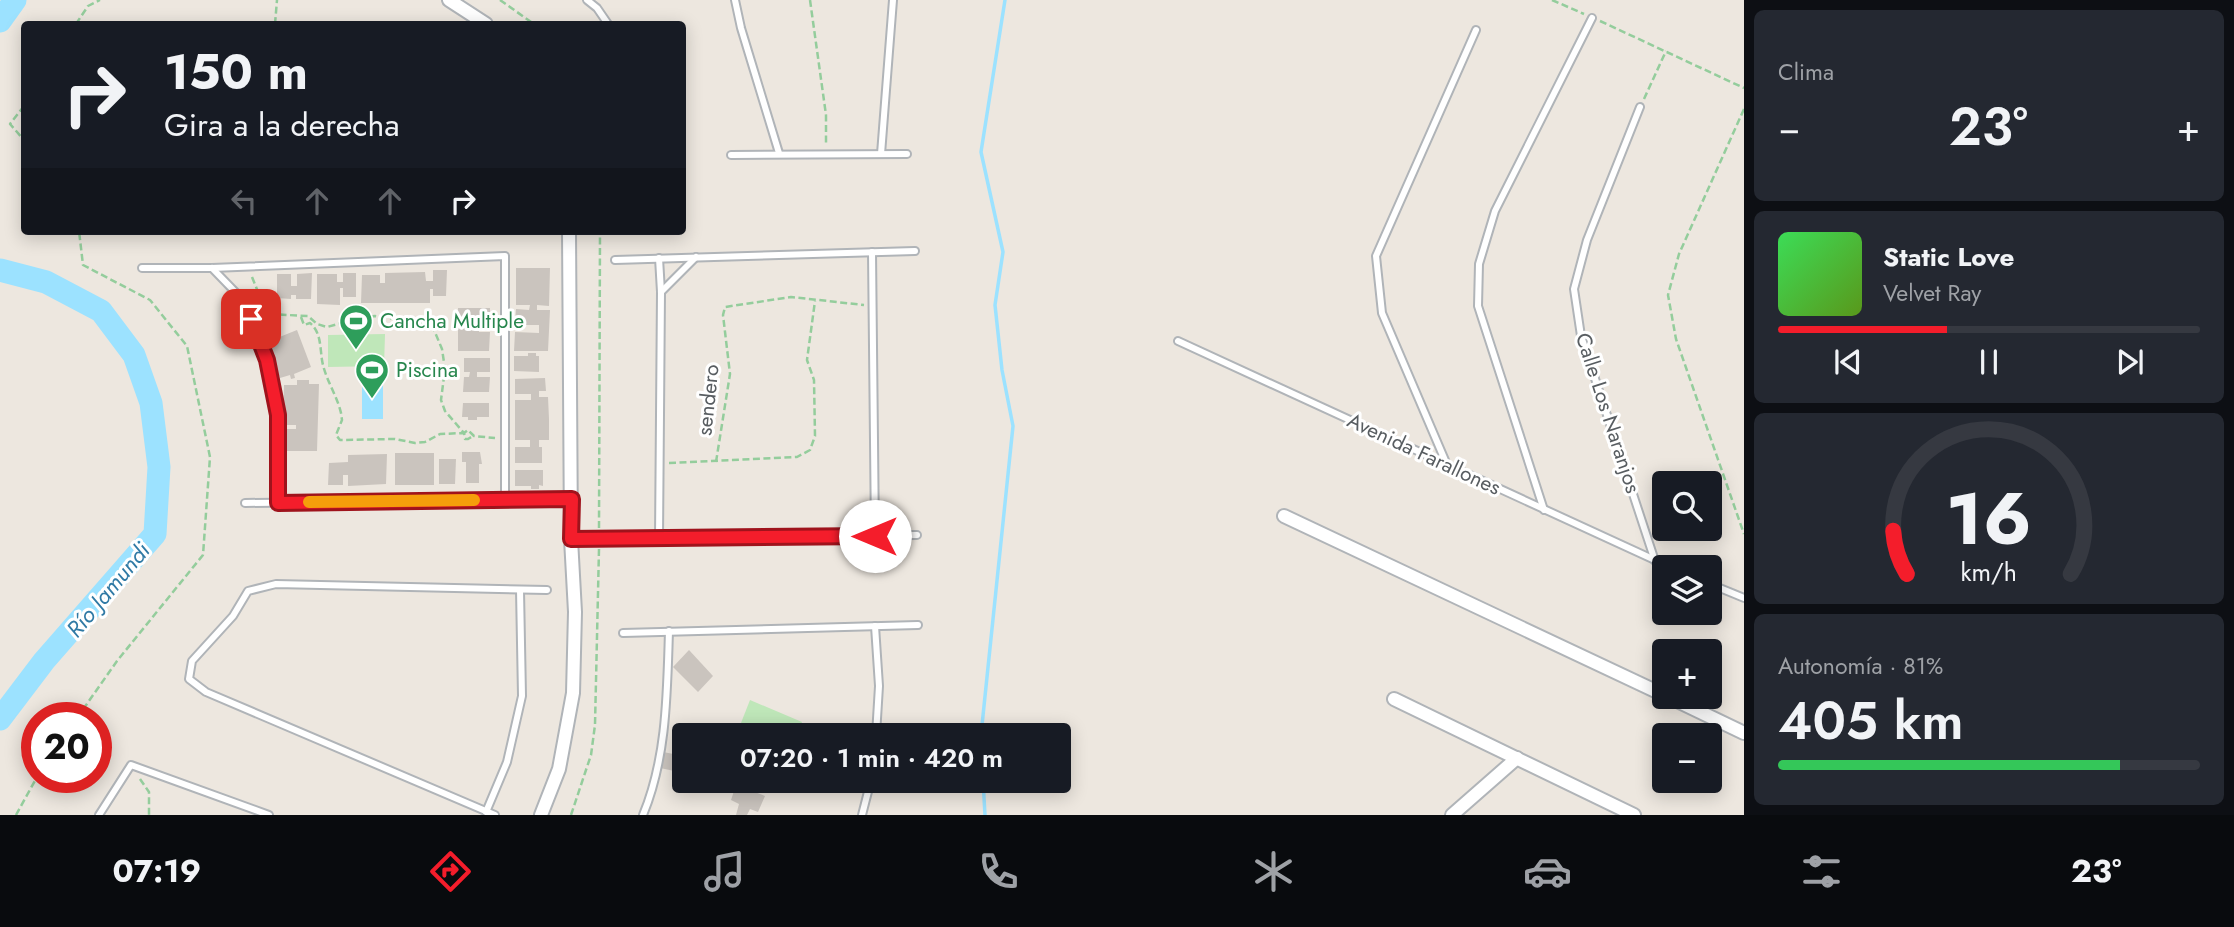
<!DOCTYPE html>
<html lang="es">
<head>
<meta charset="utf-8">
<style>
	body { margin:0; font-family:Jost,sans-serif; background:#242831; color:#f1f3f6; height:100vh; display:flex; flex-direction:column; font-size:26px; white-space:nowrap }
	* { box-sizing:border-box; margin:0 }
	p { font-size:23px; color:#9ea1a6 }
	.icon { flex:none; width:38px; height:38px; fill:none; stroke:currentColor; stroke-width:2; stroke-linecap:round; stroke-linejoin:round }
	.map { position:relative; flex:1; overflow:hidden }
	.panel { display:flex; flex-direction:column; gap:10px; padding:10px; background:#0d0f14; width:490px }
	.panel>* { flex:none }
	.guide { position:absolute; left:21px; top:21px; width:665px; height:214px; border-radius:7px; box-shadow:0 4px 18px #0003; background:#171b24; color:#f1f3f6; overflow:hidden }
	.fabs { position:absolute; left:1652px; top:471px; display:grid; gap:14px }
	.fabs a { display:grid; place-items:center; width:70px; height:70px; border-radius:7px; background:#171b24; box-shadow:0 4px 18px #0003; font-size:35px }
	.speed { position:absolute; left:21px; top:702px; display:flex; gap:14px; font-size:35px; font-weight:700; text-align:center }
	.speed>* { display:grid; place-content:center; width:91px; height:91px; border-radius:50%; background:#171b24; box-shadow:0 4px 18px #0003; line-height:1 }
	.speed .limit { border:10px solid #d22; background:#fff; color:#111 }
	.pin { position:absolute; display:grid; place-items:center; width:60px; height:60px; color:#fff; margin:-30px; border-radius:14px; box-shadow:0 4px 10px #0006 }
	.me { position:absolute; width:77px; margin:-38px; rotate:270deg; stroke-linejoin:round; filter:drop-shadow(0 0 5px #0008) }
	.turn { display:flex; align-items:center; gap:24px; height:147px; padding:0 28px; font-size:32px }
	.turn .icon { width:91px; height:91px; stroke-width:2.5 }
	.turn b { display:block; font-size:49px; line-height:60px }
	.lanes { display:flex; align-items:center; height:66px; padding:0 28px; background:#0003; justify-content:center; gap:35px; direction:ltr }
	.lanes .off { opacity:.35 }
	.big { font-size:52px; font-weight:600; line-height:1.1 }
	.panel .tile { flex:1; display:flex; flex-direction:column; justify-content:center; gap:10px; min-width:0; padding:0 24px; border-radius:10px; background:#242831 }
	.panel .dial { align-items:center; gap:0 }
	.dial svg { height:182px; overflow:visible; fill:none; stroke:#363941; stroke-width:7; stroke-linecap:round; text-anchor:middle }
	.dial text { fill:#f1f3f6; stroke:none }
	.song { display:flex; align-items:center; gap:21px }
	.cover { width:84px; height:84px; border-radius:10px; background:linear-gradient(135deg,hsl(130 70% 55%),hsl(90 70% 35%)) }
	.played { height:7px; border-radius:4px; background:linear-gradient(90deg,#f41d2b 40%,#363941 40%) }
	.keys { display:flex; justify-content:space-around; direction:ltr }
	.heat { display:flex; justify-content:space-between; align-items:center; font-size:38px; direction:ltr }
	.charge { height:10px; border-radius:5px; background:linear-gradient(90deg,#34c759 81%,#363941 0) }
	.trip { position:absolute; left:672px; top:723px; width:399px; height:70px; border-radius:7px; background:#171b24; box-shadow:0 4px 18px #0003; font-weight:600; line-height:70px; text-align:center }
	.tab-bar { display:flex; height:112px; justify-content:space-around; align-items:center; background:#090b0e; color:#9ea1a6 }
	.tab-bar .icon { width:49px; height:49px }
	.tab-bar .selected { color:#f41d2b }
	.tab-bar b { font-size:32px; color:#f1f3f6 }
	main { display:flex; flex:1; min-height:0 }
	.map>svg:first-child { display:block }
	.green { fill:#bfe7b9 }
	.water { fill:#9ce2ff }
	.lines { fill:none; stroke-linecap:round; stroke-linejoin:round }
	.stream { stroke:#9ce2ff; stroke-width:3.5 }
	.river { stroke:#9ce2ff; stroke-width:23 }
	.building { fill:#cac4be }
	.service-casing { stroke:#b0b4b8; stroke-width:10 }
	.minor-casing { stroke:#b0b4b8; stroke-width:16 }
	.path { stroke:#94cd9c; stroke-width:2.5; stroke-dasharray:7 3.5; stroke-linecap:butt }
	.service { stroke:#fff; stroke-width:6 }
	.minor { stroke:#fff; stroke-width:12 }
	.route-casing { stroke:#9f131c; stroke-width:18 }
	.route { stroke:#f41d2b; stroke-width:12 }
	.slow { stroke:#f59e0b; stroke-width:12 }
	.labels { text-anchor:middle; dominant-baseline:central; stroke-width:6; stroke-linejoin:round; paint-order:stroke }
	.leisure-label { font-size:21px; fill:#27864d; stroke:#fff; text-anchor:start }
	.street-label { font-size:21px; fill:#585d61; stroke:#fff }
	.water-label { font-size:23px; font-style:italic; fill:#307aa5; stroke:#fff }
</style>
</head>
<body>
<main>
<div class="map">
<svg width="1744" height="815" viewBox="0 0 1744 815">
	<rect width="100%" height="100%" fill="#ede7df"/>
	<!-- green -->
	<g class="green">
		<path d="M385,334L384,366L328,367V335Z"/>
		<path d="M750,700L802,722L797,735H756L739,728Z"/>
	</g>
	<!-- water -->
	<rect class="water" x="362" y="380" width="21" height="39"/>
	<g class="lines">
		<!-- stream -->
		<g class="stream">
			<path d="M981,735L1013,426L1002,370L995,305L1003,252L981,152L1005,0"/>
			<path d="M983,780L985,815"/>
		</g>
		<!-- river -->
		<g class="river">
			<path d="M0,21L15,0"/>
			<path d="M0,270L46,282L101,311L134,355L151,403L159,467L155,534L44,661L0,719"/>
		</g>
	</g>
	<!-- building -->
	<g class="building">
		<path d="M516,268H550L549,306L537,305V310H550L548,351H514L515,332L539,333V325H515L516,309L529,310L530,305H516Z"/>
		<path d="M433,270H447L446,296H433V289H430V303H361L362,275H380V283H385V273L425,272L426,281H433Z"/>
		<path d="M312,273L311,299H296V295H291V299L277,298V274H291V286H297V274Z"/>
		<path d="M343,273H356V297H343V288H340V305L317,304V274H337V282H343Z"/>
		<path d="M458,308H490V327H479V332H490L489,351H458Z"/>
		<path d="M297,330L311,367L294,374L295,378L291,379L290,375L280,378L267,342Z"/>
		<path d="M528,353H536V356H539V372L514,371V356H528Z"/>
		<path d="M464,358H490V372H477V377H490L489,392H463L464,377H469L470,372H464Z"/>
		<path d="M545,378L546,391H539V397H548L549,419V440H539V447H542V463H515V447H530V440H515V400H531V394H515V379Z"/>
		<path d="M297,380H309V384H319L317,451H283V429H296V425H283L284,385H297Z"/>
		<path d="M463,403H489V417H477V420H468V417H462Z"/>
		<path d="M462,452H480L482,464H479V483H466V462H462Z"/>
		<rect x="395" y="453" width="39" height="32"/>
		<path d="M387,454L386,484L348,486V475H343V485H328L329,463L348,462V455Z"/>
		<path d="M439,459H456L455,484H439Z"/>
		<path d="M515,470H543V486L539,485V489H531V486H515Z"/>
		<path d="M689,650L713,676L698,692L673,667Z"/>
		<path d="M663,752L684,756V773L660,768Z"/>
		<path d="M736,785L765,796L758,812L750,809L747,815H736L739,804L731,800Z"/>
	</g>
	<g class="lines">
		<!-- service casing -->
		<g class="service-casing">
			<g id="service">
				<path d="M587,0L597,8L608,24"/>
				<path d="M735,0L741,28L779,153"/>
				<path d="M1640,107L1587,240L1574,289L1581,336L1655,561"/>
				<path d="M881,154L893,0"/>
				<path d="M731,155L907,154"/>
				<path d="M872,252L875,536"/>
				<path d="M615,260L915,251"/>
				<path d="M142,268H212L505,256V499"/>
				<path d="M212,268L242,299L267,360L278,415V503"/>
				<path d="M661,292L696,257"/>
				<path d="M1178,341L1670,567"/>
				<path d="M1447,465L1382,313L1376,256L1476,30"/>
				<path d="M245,503L572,499"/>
				<path d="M1544,510L1478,306L1479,264L1495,211L1592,18"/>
				<path d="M659,538L661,292L659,258"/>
				<path d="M571,539L917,535"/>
				<path d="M1710,584L1744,598"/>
				<path d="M875,626L879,686L876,735"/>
				<path d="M623,633L918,625"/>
				<path d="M486,812L507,762L522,696L520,590"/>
				<path d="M99,815L131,765L269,815"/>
				<path d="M495,815L206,692L189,679L192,661L233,616L248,591L276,584L547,590"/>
				<path d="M643,815C667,757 667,693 669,631"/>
				<path d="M862,815L871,780"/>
			</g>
		</g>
		<!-- minor casing -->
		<g class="minor-casing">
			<g id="minor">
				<path d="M449,0L486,24"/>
				<path d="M1284,516L1664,695"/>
				<path d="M1667,696L1744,733"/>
				<path d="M1394,699L1634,815"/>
				<path d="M541,815L559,769L573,693L575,612L571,539L569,231"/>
				<path d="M1452,815L1517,758"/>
			</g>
		</g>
		<!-- path -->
		<g class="path">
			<path d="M500,0L534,24"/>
			<path d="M810,0L826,115V144"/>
			<path d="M1552,0L1584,14"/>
			<path d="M1600,21L1744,88"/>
			<path d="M76,24L88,6L100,0"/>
			<path d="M275,24L277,0"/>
			<path d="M1644,99L1666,51"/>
			<path d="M24,106L10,124L24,140"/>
			<path d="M1744,109L1679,254L1668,295L1676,339L1744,534"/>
			<path d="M252,277L267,314L308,316L317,324L327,327L363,317L375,316L432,325L442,349L445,369L441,400L445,411L464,433L468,430L474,436L495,438"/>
			<path d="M301,317L304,325L310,323C321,332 320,347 322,360C325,379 337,395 341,413L342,420L336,435L340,440L395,439L415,443L425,442L440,434L464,433L465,439H468L473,436"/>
			<path d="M716,462L730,374L723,315L725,307L791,297L864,305"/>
			<path d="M669,463L797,457L810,450L815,436L814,380L807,360L815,301"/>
			<path d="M599,528L600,231"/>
			<path d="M77,718L117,661L203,555L210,457L187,346L150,300L83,265L79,231"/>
			<path d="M140,779L149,792V815"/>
			<path d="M16,815L37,777"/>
			<path d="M571,815L591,755L595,725L599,549"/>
		</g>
		<!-- service -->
		<use href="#service" class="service"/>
		<!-- minor -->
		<use href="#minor" class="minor"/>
	</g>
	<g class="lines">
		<!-- route casing -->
		<g class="route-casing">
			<path id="route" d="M251,319L267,360L278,415V503L572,499L571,539L875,536"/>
		</g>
		<!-- route -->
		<use href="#route" class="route"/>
		<!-- slow -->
		<path class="slow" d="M309,502L474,500"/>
	</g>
	<!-- icons -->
	<defs>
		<g id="stadium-pin" transform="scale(1.75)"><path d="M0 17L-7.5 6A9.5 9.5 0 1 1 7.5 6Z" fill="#2e9e5b" stroke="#fff"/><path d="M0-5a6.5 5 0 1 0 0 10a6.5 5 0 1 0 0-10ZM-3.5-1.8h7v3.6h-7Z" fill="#fff"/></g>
	</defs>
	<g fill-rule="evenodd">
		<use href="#stadium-pin" x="356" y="321"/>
		<use href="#stadium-pin" x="372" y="370"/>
	</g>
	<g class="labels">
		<!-- leisure labels -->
		<g class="leisure-label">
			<text x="380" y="321">Cancha Multiple</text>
			<text x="396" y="370">Piscina</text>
		</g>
		<!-- street labels -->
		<g class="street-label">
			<text transform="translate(708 400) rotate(-84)">sendero</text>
			<text transform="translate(1608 413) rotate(72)">Calle Los Naranjos</text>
			<text transform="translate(1424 454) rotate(25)">Avenida Farallones</text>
		</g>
		<!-- water labels -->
		<g class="water-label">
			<text transform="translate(108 590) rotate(-50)">Río Jamundi</text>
		</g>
	</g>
</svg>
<div class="fabs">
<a><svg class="icon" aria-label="search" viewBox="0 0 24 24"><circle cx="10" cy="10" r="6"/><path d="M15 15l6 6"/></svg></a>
<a><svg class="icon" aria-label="layers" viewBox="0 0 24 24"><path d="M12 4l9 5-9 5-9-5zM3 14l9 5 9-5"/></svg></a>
<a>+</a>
<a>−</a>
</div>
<div class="speed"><div class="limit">20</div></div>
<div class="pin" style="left:251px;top:319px;background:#d93025"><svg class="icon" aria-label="arrive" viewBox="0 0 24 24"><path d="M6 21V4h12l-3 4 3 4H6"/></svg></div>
<svg class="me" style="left:875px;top:536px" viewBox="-20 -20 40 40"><circle r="19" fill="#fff"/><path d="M0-13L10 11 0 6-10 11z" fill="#f41d2b"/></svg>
<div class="trip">07:20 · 1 min · 420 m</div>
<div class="guide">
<div class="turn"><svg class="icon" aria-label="right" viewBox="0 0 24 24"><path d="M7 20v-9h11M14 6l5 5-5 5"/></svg><div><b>150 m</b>Gira a la derecha</div></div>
<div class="lanes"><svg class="icon off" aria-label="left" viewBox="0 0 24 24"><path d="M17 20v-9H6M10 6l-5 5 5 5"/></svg><svg class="icon off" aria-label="ahead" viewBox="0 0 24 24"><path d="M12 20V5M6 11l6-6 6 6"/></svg><svg class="icon off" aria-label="ahead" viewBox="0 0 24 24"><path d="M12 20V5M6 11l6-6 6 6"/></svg><svg class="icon" aria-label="right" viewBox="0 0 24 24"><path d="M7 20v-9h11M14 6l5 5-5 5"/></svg></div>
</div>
</div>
<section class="panel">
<div class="tile"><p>Clima</p>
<div class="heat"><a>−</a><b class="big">23°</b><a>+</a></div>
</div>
<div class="tile">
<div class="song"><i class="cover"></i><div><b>Static Love</b><p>Velvet Ray</p></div></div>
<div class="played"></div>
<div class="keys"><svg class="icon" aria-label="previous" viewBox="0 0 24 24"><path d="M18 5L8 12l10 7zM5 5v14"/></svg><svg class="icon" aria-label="pause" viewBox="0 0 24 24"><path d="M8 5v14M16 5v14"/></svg><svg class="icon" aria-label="next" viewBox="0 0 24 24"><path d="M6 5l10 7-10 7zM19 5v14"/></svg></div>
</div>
<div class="tile dial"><svg viewBox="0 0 100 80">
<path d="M14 69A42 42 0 1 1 86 69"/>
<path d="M14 69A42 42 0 0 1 8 50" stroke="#f41d2b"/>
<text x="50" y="56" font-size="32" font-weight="700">16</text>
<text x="50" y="72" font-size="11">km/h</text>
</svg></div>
<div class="tile"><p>Autonomía · 81%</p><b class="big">405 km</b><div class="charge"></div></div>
</section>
</main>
<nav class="tab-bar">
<b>07:19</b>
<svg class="icon selected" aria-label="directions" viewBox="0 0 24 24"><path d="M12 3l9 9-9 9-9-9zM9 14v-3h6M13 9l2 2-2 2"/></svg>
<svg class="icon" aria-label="music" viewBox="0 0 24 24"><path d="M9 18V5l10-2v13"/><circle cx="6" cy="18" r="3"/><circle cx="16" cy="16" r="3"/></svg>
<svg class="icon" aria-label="phone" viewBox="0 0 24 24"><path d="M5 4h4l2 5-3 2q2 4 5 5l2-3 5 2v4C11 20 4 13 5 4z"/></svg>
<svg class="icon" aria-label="climate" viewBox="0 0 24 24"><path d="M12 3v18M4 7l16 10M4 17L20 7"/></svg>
<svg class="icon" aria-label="car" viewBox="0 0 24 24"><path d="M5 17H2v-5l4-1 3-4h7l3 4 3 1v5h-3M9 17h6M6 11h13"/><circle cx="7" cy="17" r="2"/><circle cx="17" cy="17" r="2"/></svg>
<svg class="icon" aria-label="filters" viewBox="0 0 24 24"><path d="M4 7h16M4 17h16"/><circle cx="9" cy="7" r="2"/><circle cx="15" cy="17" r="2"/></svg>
<b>23°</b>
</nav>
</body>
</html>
